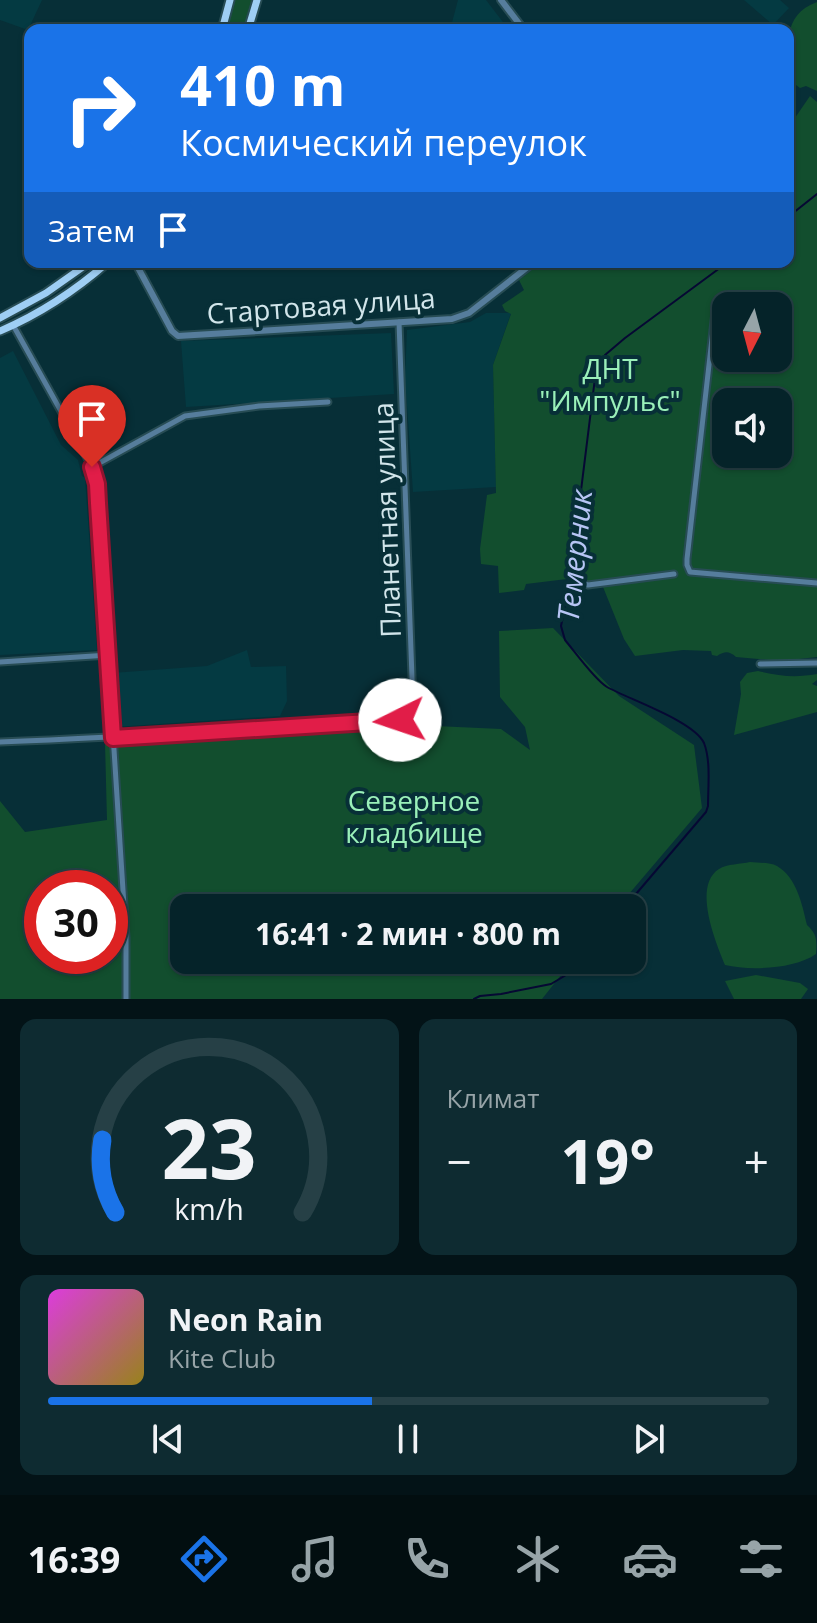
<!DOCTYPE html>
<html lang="ru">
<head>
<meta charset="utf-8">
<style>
	body { margin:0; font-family:"Open Sans",sans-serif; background:#0e2b31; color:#f1f3f6; height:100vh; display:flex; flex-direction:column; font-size:30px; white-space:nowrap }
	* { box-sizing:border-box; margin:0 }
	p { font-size:26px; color:#97a4a8 }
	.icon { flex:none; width:44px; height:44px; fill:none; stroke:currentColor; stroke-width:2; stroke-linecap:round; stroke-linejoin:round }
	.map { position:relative; height:999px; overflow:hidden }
	.details { display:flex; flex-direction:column; gap:20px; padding:20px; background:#031317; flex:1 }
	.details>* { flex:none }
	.top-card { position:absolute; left:24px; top:24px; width:770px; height:244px; border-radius:16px; box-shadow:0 2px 6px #0004,0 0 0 2px #264046; background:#1a73e8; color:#fff; overflow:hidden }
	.needle { width:52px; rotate:186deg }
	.controls { position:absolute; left:712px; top:292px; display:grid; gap:16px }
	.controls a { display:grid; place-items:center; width:80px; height:80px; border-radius:16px; background:#052329; box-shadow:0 2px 6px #0004,0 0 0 2px #264046; font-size:40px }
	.speed { position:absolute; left:24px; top:870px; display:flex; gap:16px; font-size:40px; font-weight:700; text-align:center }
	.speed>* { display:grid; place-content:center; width:104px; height:104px; border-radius:50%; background:#052329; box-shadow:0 2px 6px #0004,0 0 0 2px #264046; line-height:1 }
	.speed .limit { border:12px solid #d22; background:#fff; color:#111 }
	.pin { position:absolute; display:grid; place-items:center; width:68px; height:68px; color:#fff; margin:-82px -34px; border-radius:50% 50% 50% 0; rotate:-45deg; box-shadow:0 0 8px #0007 }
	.pin .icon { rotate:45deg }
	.me { position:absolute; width:88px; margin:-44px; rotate:266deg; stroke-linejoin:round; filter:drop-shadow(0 0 6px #0008) }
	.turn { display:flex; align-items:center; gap:28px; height:168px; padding:0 24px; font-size:36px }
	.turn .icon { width:104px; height:104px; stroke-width:2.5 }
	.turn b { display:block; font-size:56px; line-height:68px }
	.then { display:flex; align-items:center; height:76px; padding:0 24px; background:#0003; gap:16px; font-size:30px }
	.big { font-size:60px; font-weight:700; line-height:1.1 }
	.details .widget { flex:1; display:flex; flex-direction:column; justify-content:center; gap:12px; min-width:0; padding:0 28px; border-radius:16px; background:#0e2b31 }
	.details .dial { align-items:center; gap:0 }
	.dial svg { height:208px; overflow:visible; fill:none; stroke:#264046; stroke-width:7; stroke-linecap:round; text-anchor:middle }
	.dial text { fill:#f1f3f6; stroke:none }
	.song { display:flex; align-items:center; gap:24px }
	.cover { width:96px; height:96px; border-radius:12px; background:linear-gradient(135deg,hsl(300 70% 55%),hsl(50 70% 35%)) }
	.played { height:8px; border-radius:4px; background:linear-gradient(90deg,#1a73e8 45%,#264046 45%) }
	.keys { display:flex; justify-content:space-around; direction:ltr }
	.heat { display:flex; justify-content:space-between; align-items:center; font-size:44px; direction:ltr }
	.details .tiles { flex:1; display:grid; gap:20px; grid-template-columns:1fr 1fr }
	.widget:last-child { grid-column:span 2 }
	.trip { position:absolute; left:170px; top:894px; width:476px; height:80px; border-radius:16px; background:#052329; box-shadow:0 2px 6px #0004,0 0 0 2px #264046; font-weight:700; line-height:80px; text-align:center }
	.menu { display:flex; height:128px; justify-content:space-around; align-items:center; background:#020e10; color:#97a4a8 }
	.menu .icon { width:56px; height:56px }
	.menu .selected { color:#1a73e8 }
	.menu b { font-size:36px; color:#f1f3f6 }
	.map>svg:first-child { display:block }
	.built { fill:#043a42 }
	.green { fill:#124e2e; fill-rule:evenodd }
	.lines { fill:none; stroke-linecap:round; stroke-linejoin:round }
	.stream { stroke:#060833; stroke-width:2 }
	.minor-casing { stroke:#274c54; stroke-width:9 }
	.tertiary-casing { stroke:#274c54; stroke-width:10 }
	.primary-casing { stroke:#274c54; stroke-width:11 }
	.minor { stroke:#567d9c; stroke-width:5 }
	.tertiary { stroke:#567d9c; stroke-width:6 }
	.primary { stroke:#9ecef4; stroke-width:7 }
	.route-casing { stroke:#92132f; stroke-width:20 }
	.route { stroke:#e11d48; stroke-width:14 }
	.labels { text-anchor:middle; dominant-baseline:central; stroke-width:8; stroke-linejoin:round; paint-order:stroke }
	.street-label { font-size:28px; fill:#d1e5ea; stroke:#072f37 }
	.park-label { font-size:28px; fill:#9af0b9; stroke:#072f37 }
	.water-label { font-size:30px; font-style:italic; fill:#b7c5f4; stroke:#072f37 }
</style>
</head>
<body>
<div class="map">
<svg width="817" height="999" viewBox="0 0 817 999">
	<rect width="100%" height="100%" fill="#072f37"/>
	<!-- built -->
	<g class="built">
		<path d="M0,0H42L28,30L0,20Z"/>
		<path d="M458,0H486L509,30H450Z"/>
		<path d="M744,0H780L789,8L773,25Z"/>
		<path d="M486,313H511L493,365L496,487L413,492L405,378L407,330L470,322Z"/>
		<path d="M391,333L394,394L186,407L181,341Z"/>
		<path d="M13,351L61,445L78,460L82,476L85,478L97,650L0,655V358Z"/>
		<path d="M247,650L251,667L286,666L287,701L280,716L115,727L112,673L207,666Z"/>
	</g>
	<!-- green -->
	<g class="green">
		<path d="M235,0H252L244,30H227Z"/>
		<path d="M817,2V91L806,86L800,88L788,79C788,49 781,15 817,2Z"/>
		<path d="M810,96L817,102V657L781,661L736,657C729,651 725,651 717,656L712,655L711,651L683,650L635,656L624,639L601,582L581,583L575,578L526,584L524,590L499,593L498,566L481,564L480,549L487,495L496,493L493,365L511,314L505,311L502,305L524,290L519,280L542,262H788V128ZM726,306H778V358H726ZM726,402H778V454H726Z"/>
		<path d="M553,628L619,696L694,745L702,808L617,908H184V960H573L542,999H0V801L25,832L107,820L105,743L414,725L501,729L530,750L525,727L500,697L499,631ZM42,888H110V956H42Z"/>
		<path d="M758,671C779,676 795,678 817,674V680L812,684L817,686V712L734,735L741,694L740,682L747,673Z"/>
		<path d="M750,862C758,863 770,862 777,866C797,878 802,904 807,925C817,934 817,940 816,954C795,969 750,971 725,965C716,943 692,886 719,869C727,864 741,864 750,862Z"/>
		<path d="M756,975L800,983L808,989L801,999H734L725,981Z"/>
	</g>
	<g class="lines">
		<!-- stream -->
		<g class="stream">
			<path d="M788,217L817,194"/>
			<path d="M624,908L706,812L708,806C708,787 711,761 704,743C694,721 628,699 607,687C595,680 575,652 565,640L561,626L569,587L595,378L599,363L605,355L625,338L728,262"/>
			<path d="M474,999L480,996L501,994L551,984L566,975L579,960"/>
		</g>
		<!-- minor casing -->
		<g class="minor-casing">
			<g id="minor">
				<path d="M715,312L687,559V565L690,572L817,583"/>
				<path d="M13,325L92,467L97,484L126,937V999"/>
				<path d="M92,467L185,416L259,406L328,402"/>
				<path d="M577,578L581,583L588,585L674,574"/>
				<path d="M0,662L109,655"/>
				<path d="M760,664L817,663"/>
				<path d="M0,742C133,737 267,728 400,720L410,716L413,705L399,322"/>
			</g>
		</g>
		<!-- tertiary casing -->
		<g class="tertiary-casing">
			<g id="tertiary">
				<path d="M501,0L524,30"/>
				<path d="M135,262L172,331L178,336L452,319L469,313L534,262"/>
			</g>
		</g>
		<!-- primary casing -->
		<g class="primary-casing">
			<g id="primary">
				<path d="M222,30L230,0"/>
				<path d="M248,30L257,0"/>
				<path d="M0,318L46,293L90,262"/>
				<path d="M0,331C40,314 76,290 108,262"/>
			</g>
		</g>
		<!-- minor -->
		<use href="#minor" class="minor"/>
		<!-- tertiary -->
		<use href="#tertiary" class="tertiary"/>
		<!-- primary -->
		<use href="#primary" class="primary"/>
	</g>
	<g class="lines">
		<!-- route casing -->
		<g class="route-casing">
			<path id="route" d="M92,467L97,484L98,503L113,738L400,720"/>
		</g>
		<!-- route -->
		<use href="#route" class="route"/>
	</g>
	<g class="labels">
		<!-- street labels -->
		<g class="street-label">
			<text transform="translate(321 305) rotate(-4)">Стартовая улица</text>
			<text transform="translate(386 520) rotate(-92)">Планетная улица</text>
		</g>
		<!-- park labels -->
		<g class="park-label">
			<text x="610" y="368">ДНТ<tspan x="610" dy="32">"Импульс"</tspan></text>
			<text x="414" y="800">Северное<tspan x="414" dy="32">кладбище</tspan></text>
		</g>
		<!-- water labels -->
		<g class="water-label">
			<text transform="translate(574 556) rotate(-84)">Темерник</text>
		</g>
	</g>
</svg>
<div class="controls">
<a><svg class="needle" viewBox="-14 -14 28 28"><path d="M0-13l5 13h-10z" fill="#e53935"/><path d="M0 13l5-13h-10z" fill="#97a4a8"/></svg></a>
<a><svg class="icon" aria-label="sound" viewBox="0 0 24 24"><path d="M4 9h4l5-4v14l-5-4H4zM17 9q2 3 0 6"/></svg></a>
</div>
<div class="speed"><div class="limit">30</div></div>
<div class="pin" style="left:92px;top:467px;background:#d93025"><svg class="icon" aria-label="arrive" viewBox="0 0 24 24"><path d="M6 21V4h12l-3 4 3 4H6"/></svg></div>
<svg class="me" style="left:400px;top:720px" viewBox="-20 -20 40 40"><circle r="19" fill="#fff"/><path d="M0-13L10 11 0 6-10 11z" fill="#e11d48"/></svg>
<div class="trip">16:41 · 2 мин · 800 m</div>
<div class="top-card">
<div class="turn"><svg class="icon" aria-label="right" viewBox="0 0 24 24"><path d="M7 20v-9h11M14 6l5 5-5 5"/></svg><div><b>410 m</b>Космический переулок</div></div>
<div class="then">Затем<svg class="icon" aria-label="arrive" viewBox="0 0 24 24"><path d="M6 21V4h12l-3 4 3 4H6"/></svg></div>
</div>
</div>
<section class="details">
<div class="tiles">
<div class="widget dial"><svg viewBox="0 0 100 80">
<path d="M14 69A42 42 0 1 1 86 69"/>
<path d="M14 69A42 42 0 0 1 9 41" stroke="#1a73e8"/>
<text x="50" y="56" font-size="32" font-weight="700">23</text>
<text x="50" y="72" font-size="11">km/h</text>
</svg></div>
<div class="widget"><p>Климат</p>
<div class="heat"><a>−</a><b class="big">19°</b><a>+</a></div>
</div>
<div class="widget">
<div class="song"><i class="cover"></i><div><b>Neon Rain</b><p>Kite Club</p></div></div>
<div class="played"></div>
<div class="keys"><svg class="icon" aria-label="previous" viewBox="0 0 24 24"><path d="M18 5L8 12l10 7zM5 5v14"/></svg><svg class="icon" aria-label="pause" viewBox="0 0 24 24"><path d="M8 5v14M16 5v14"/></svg><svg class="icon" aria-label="next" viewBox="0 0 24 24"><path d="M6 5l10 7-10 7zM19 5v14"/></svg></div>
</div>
</div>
</section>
<nav class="menu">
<b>16:39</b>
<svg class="icon selected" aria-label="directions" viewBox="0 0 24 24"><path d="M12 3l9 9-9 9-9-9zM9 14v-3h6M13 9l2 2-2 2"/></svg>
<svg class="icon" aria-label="music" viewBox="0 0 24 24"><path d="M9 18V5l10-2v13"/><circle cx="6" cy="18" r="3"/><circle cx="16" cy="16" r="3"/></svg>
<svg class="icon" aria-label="phone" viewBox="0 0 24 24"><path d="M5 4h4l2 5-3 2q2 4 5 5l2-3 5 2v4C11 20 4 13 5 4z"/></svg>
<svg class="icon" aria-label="climate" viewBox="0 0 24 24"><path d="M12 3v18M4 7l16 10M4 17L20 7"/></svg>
<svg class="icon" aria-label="car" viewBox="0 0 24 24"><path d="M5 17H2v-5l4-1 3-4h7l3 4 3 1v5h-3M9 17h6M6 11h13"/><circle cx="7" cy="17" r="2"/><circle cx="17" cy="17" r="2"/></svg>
<svg class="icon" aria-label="filters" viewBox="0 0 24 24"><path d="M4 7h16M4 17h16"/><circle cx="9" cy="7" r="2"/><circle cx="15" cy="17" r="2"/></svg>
</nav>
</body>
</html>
